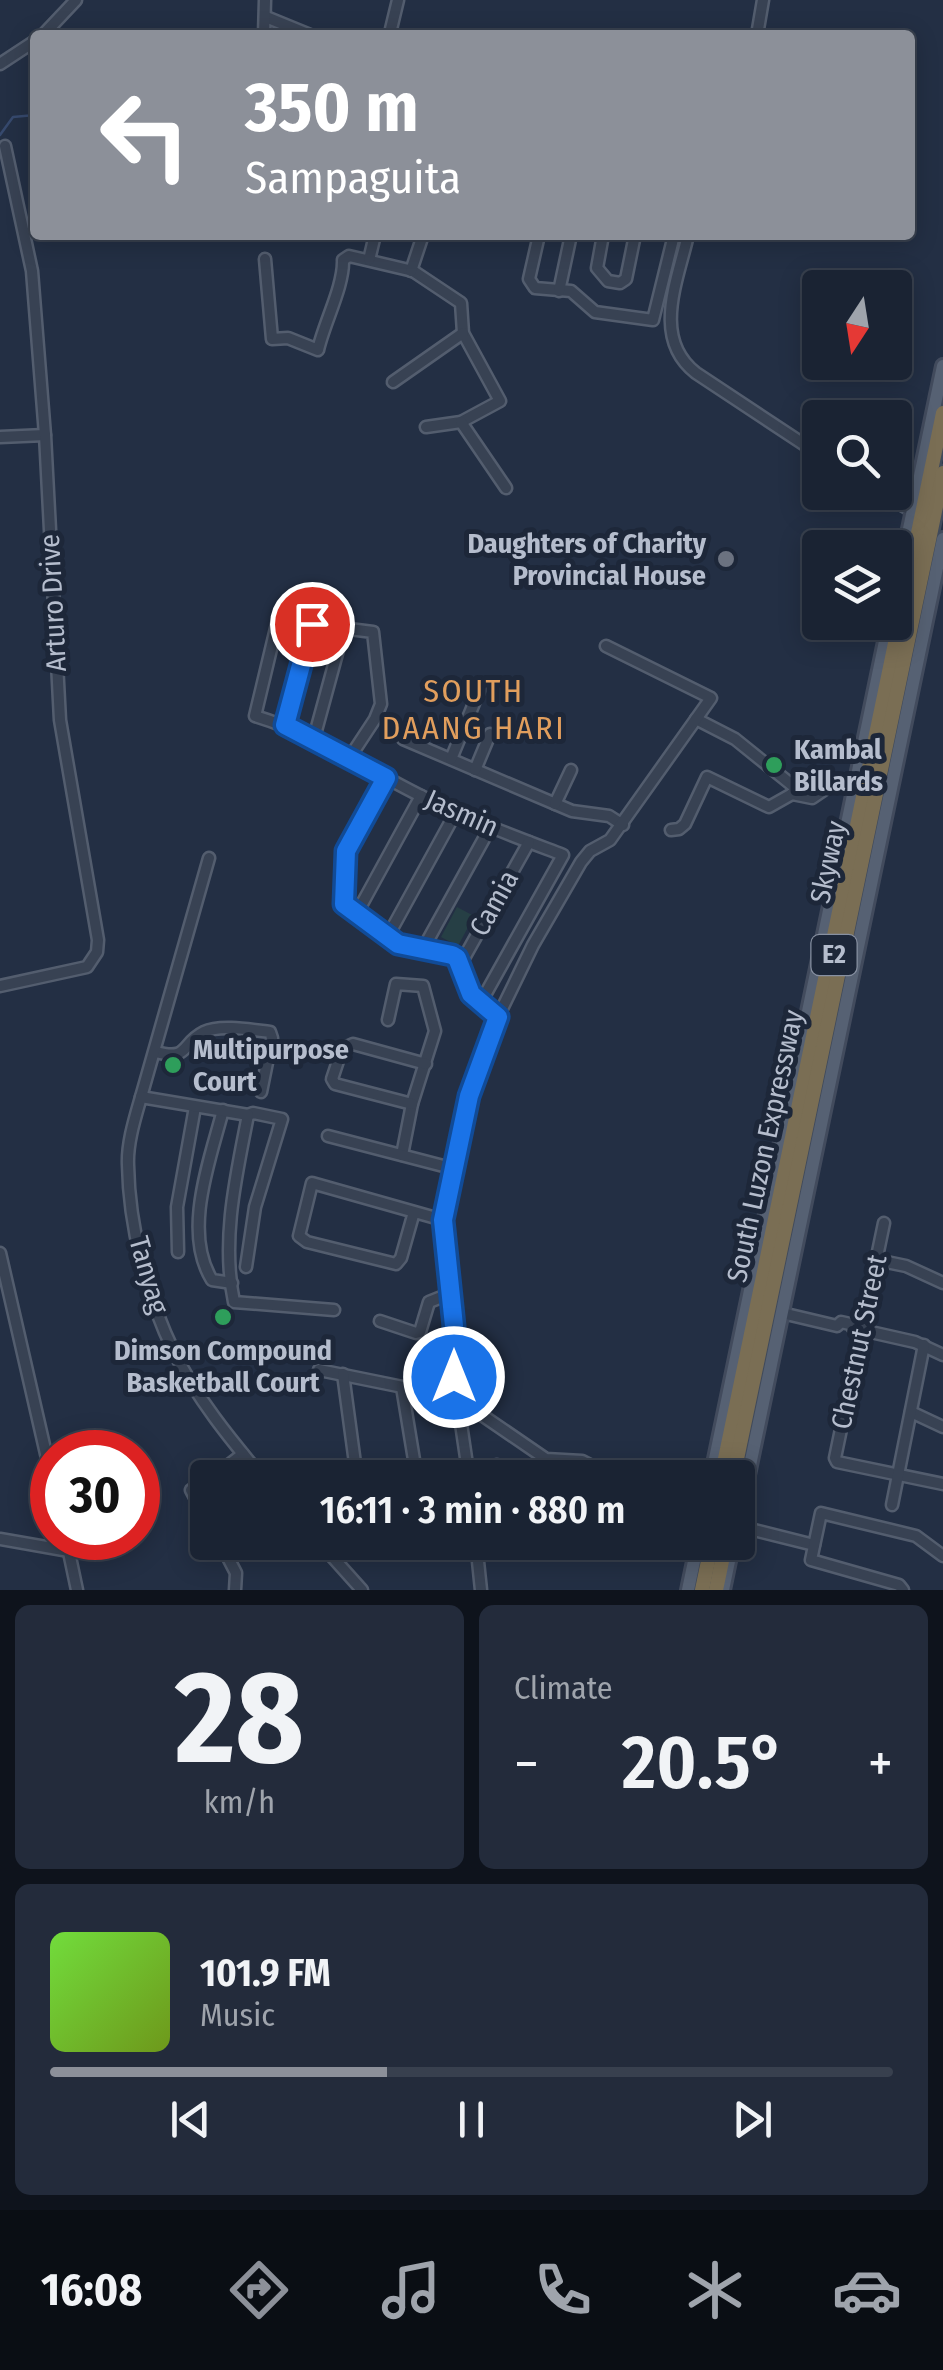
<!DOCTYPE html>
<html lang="en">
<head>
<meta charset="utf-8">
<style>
	body { margin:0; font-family:"Fira Sans Condensed",sans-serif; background:#232b3b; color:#f1f3f6; height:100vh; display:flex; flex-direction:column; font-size:38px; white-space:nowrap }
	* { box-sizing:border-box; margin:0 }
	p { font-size:32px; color:#9fa4ac }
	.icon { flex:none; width:55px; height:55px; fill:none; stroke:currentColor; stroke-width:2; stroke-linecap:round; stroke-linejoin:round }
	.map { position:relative; height:1590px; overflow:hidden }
	.details { display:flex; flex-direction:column; gap:15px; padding:15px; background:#0e131c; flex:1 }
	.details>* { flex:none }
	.guide { position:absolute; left:30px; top:30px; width:885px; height:210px; border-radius:10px; box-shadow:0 5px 25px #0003,0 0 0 2px #38404e; background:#8c9099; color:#fff; overflow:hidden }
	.needle { width:65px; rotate:192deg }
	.buttons { position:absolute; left:802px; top:270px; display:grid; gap:20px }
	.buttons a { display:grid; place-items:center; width:110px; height:110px; border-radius:10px; background:#1a2333; box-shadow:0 5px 25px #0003,0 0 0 2px #38404e; font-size:50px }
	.speed { position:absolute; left:30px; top:1430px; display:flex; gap:20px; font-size:50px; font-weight:700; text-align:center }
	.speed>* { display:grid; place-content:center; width:130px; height:130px; border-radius:50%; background:#1a2333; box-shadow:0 5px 25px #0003,0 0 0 2px #38404e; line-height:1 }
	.speed .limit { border:15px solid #d22; background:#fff; color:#111 }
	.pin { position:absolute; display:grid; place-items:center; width:85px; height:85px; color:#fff; margin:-42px; border:5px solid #fff; border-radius:50%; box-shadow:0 2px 10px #0007 }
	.me { position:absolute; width:110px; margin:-55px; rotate:0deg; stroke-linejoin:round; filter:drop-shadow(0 0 8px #0008) }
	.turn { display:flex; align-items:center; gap:35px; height:210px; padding:0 50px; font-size:45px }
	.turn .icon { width:130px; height:130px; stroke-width:2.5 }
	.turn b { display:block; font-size:70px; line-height:85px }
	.big { font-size:75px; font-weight:600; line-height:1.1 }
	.details .card { flex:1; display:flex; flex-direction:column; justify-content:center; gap:15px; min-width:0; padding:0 35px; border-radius:15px; background:#232b3b }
	.details .dial { align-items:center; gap:0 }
	.dial b { font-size:130px; line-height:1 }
	.song { display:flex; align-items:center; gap:30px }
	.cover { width:120px; height:120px; border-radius:15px; background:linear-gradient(135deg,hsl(100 70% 55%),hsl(80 70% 35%)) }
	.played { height:10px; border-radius:5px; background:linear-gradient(90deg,#8c9099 40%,#38404e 40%) }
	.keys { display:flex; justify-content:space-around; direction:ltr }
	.heat { display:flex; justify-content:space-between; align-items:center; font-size:55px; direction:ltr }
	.details .tiles { flex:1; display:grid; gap:15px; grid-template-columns:1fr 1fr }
	.card:last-child { grid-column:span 2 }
	.trip { position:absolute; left:190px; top:1460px; width:565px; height:100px; border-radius:10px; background:#1a2333; box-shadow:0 5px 25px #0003,0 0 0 2px #38404e; font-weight:600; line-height:100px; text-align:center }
	.tab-bar { display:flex; height:160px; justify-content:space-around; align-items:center; background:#0a0e14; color:#9fa4ac }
	.tab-bar .icon { width:70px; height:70px }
	.tab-bar .active { color:#8c9099 }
	.tab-bar b { font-size:45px; color:#f1f3f6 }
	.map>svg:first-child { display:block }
	.pitch { fill:#263f45 }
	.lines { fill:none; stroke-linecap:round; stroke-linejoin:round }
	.stream { stroke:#36496d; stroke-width:2.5 }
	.minor-casing { stroke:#535d6e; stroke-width:15 }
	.major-casing { stroke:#424b5d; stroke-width:18 }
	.highway-casing { stroke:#404a5b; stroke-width:19 }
	.minor { stroke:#384253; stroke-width:10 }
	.major { stroke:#566173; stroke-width:12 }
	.highway { stroke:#7a6e54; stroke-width:14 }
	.route-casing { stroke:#114b97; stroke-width:25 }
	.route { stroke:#1a73e8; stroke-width:18 }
	.worship-dot { fill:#6b7280; stroke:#1d2739; stroke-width:4 }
	.leisure-dot { fill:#2e9e5b; stroke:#1d2739; stroke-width:4 }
	.labels { text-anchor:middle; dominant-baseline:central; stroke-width:10; stroke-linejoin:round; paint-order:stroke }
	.shield { fill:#1d2739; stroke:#8790a1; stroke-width:2.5 }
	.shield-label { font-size:25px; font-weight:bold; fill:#b5bdcd }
	.poi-label { font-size:28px; font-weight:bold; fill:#b5bdcd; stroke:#1d2739; text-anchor:start }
	.street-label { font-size:28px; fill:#b5bdcd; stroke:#1d2739 }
	.quarter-label { font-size:32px; letter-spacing:2.5px; fill:#e19e5d; stroke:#1d2739 }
</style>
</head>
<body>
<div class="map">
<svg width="943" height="1590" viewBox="0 0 943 1590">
	<rect width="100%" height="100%" fill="#232f44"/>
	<!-- pitch -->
	<path class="pitch" d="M457,907L474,916L458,946L441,937Z"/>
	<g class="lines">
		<!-- stream -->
		<g class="stream">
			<path d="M0,135L13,117L35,115"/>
			<path d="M231,235L233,237"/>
		</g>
		<!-- minor casing -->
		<g class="minor-casing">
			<g id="minor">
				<path d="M266,17L310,35"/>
				<path d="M43,35L76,0"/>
				<path d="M264,35L265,0"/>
				<path d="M395,35L391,29L398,0"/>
				<path d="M757,35L763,0"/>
				<path d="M0,64L35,41"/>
				<path d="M539,235L529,279L535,288L571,291L595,312L653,320L674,235"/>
				<path d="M603,235L597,268L608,281L620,283L626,279L635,235"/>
				<path d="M688,235C678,280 651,338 696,373L820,455"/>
				<path d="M265,259L272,339L288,338L318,350C324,323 344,286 343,260L349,256L413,271L461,303L463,333L500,401L461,422L426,427"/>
				<path d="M369,260L375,235"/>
				<path d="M411,271L423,235"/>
				<path d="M559,291L571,235"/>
				<path d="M393,382L463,333"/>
				<path d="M461,422L506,488"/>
				<path d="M0,437L45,435"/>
				<path d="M879,492L912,511"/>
				<path d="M696,719L735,739L797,789L792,794"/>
				<path d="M285,725L312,624"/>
				<path d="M314,738L344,628"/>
				<path d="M403,739L572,811L609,816L623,825"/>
				<path d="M350,757L375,719L381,704L373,632L278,620L255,716C315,734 365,768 421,796C467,819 516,837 563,855L481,1002"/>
				<path d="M451,759L482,684"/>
				<path d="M475,770L490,734"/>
				<path d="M387,777L345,851L344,904L398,944L457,959L471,994L498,1017"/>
				<path d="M792,794L812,798L837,781L856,782"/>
				<path d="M555,804L571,770"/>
				<path d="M671,830L679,829L685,824L707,777L769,807L792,794"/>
				<path d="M357,913L421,796"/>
				<path d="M388,936L456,812"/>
				<path d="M423,949L491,826"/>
				<path d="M460,965L529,842"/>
				<path d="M0,986L87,967L97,952L98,940L60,720L45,435L32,271L5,146"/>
				<path d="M388,1020L396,984L423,986L435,1031L412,1104L402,1155"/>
				<path d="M156,1052C190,1061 180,1044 204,1032C220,1024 253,1030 270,1032L272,1038L261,1092"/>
				<path d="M141,1097L209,858"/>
				<path d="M412,1104L335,1084L332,1079L342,1049L353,1044L426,1064"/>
				<path d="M223,1110C210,1160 182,1232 212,1280L232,1283"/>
				<path d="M328,1136L451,1168"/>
				<path d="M414,1212L401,1258L396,1264L307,1242L299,1236L312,1183L443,1220"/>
				<path d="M884,1223L835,1458L837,1462L943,1484"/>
				<path d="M178,1252L177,1207L195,1107"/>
				<path d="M0,1253L52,1480"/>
				<path d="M877,1260L906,1266L943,1283"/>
				<path d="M246,1267L255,1207L282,1119L253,1113L248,1115"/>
				<path d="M782,1313L837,1326L841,1322L850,1324L853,1328L915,1342L943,1355"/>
				<path d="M380,1321L416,1333L420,1332L429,1302L449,1294"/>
				<path d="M319,1370L457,1398L546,1459L582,1461L615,1478"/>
				<path d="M343,1374L357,1478"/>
				<path d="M402,1387L417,1478"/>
				<path d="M911,1412L943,1427"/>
				<path d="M497,1465L507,1467L508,1478"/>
				<path d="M212,1478L243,1454"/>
				<path d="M263,1478C230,1439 196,1397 174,1352C147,1297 129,1226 128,1165C127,1143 135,1118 141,1097L248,1115C236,1176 221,1240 234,1302L334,1310"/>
				<path d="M469,1478L451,1356L454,1326L443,1220L449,1182L469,1096L498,1017L533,945L581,862L590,851L610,840L711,698L606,646"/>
				<path d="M208,1480L191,1490L208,1522"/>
				<path d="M892,1505L924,1345"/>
				<path d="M738,1526L814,1545"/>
				<path d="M66,1538L77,1590"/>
				<path d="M0,1539L69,1551"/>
				<path d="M220,1542L236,1573L235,1590"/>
				<path d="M319,1542L362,1590"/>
				<path d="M476,1542L481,1590"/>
				<path d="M903,1590L899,1585L811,1560L821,1513L916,1536L943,1556"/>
			</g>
		</g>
		<!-- major casing -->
		<g class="major-casing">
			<g id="major">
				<path d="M895,596L943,366"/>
				<path d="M711,1478L889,622"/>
				<path d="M738,1523L943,539"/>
				<path d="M688,1590L698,1542"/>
				<path d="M723,1590L733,1542"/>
			</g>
		</g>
		<!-- highway casing -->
		<g class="highway-casing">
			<g id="highway">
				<path d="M721,1478L943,413"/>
				<path d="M733,1478L943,473"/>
				<path d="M702,1590L712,1542"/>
				<path d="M716,1590L726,1542"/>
			</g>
		</g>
		<!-- minor -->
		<use href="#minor" class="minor"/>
		<!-- major -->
		<use href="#major" class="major"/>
		<!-- highway -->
		<use href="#highway" class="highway"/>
	</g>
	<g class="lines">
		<!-- route casing -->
		<g class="route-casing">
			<path id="route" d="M312,624L285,725L386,778L346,851L344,904L398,944L452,955L457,958L471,994L498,1017L469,1096L443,1220L454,1326L451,1356L454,1377"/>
		</g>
		<!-- route -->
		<use href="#route" class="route"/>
	</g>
	<!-- markers -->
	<circle class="worship-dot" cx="726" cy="559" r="10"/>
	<g class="leisure-dot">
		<circle cx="774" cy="765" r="10"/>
		<circle cx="173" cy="1065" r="10"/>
		<circle cx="223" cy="1317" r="10"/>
	</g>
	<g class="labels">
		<!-- shield labels -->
		<rect class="shield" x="811.5" y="935" width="45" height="40" rx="8"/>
		<g class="shield-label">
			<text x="834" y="955">E2</text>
		</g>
		<!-- poi labels -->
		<g class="poi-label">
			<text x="706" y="543" text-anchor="end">Daughters of Charity<tspan x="706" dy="32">Provincial House</tspan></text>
			<text x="794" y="749">Kambal<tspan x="794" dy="32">Billards</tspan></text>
			<text x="193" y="1049">Multipurpose<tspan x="193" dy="32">Court</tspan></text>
			<text x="223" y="1350" text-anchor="middle">Dimson Compound<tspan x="223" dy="32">Basketball Court</tspan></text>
		</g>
		<!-- street labels -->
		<g class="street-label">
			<text transform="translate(53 603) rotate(-93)">Arturo Drive</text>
			<text transform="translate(462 813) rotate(24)">Jasmin</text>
			<text transform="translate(828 862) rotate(-78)">Skyway</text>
			<text transform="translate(494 903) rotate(-61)">Camia</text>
			<text transform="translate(765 1146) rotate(-78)">South Luzon Expressway</text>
			<text transform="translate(149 1275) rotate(74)">Tanyag</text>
			<text transform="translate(859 1342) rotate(-78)">Chestnut Street</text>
		</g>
		<!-- quarter labels -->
		<g class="quarter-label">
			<text x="474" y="691">SOUTH<tspan x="474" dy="37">DAANG HARI</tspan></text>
		</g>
	</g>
</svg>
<div class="buttons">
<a><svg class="needle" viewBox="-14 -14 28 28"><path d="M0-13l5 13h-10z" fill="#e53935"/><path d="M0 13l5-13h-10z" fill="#9fa4ac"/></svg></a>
<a><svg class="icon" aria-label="search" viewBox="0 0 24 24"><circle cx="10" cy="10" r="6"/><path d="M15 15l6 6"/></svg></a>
<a><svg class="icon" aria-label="layers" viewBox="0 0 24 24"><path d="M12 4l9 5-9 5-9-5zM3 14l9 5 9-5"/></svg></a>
</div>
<div class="speed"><div class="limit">30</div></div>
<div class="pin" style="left:312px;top:624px;background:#d93025"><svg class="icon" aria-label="arrive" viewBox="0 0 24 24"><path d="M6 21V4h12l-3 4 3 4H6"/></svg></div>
<svg class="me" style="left:454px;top:1377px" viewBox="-20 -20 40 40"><circle r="17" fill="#1a73e8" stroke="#fff" stroke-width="3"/><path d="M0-11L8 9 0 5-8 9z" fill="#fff"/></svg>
<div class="trip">16:11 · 3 min · 880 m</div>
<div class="guide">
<div class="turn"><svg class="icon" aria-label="left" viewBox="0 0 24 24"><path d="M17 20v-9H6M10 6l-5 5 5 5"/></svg><div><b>350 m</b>Sampaguita</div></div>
</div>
</div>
<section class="details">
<div class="tiles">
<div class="card dial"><b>28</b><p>km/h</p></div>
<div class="card"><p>Climate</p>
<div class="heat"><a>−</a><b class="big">20.5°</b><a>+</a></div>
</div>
<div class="card">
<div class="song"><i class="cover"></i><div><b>101.9 FM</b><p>Music</p></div></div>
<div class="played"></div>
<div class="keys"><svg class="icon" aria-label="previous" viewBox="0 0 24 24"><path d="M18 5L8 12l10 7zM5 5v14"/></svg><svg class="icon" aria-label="pause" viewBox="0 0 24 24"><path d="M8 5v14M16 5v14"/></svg><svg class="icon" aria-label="next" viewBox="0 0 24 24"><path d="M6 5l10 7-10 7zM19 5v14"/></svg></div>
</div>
</div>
</section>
<nav class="tab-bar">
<b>16:08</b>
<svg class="icon active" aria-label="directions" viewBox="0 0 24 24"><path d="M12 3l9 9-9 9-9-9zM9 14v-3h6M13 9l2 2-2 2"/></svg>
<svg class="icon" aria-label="music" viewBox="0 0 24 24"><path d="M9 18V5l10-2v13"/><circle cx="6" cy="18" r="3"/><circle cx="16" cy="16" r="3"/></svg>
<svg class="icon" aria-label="phone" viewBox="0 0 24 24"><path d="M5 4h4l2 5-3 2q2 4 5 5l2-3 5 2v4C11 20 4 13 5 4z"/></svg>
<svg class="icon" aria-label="climate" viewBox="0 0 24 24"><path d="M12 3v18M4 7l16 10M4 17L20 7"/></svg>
<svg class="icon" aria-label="car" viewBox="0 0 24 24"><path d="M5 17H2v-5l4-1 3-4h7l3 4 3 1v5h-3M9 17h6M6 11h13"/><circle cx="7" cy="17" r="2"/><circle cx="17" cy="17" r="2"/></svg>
</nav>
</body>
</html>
